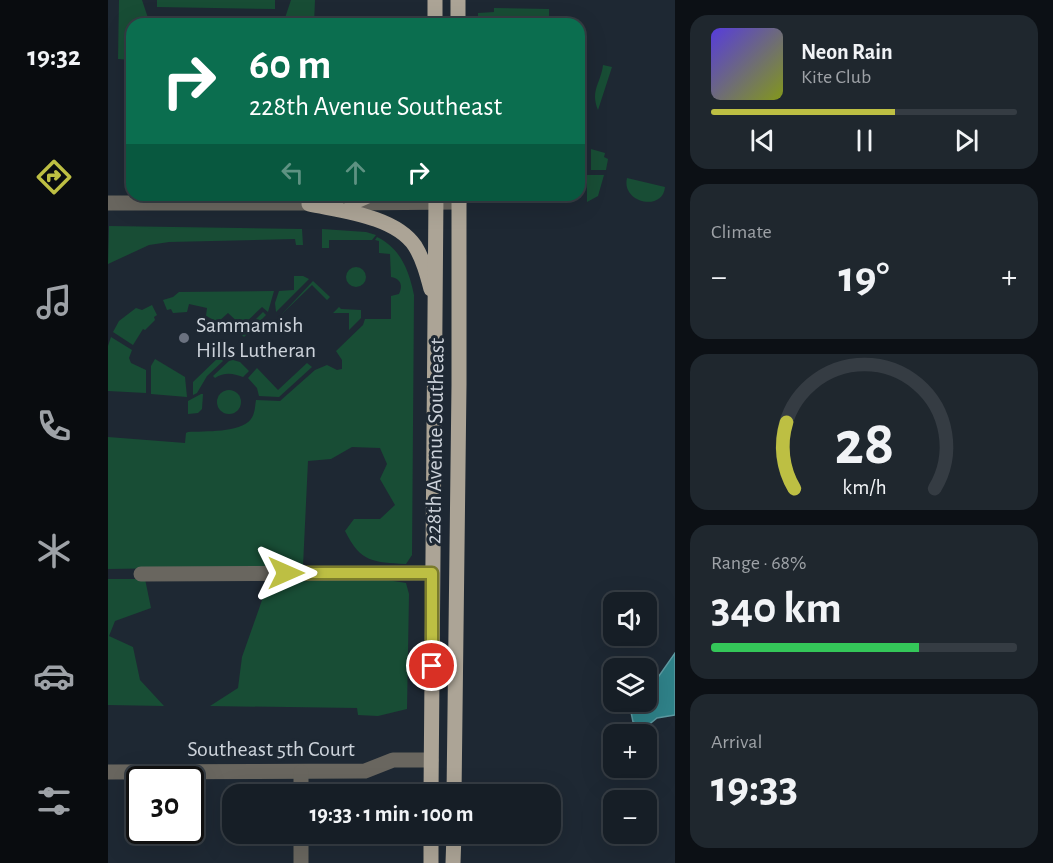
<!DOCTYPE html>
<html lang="en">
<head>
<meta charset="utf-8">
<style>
	body { margin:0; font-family:"Alegreya Sans",sans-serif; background:#1f272e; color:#f1f3f6; height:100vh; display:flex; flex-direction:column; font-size:22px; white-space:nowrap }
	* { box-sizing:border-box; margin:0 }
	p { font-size:20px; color:#9ea2a7 }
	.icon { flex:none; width:33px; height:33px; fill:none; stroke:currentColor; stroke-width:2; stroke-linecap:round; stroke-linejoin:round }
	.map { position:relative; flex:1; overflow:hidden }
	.details { display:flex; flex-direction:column; gap:15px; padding:15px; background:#0c1015; width:378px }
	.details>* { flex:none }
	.hud { position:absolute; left:18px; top:18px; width:459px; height:183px; border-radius:18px; box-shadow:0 6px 24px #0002,0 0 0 2px #353c43; background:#0b6e4f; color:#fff; overflow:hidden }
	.controls { position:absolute; left:495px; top:592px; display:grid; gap:12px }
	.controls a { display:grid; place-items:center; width:54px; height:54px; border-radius:12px; background:#161e26; box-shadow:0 6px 24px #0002,0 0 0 2px #353c43; font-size:30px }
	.speed { position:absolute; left:18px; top:766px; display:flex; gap:12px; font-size:30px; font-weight:700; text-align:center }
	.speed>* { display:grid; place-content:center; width:78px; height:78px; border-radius:50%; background:#161e26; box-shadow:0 6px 24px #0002,0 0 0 2px #353c43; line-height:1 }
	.speed .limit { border:3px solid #111; border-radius:9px; background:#fff; color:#111 }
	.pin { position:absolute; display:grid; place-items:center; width:51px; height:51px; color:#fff; margin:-26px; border:3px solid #fff; border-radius:50%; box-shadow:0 2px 6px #0007 }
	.me { position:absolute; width:66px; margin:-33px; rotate:90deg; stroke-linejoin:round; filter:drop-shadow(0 0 4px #0008) }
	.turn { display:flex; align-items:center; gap:21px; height:126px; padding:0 24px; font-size:27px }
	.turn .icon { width:78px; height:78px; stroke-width:2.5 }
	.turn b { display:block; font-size:42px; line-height:51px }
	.lanes { display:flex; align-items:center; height:57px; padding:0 24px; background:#0003; justify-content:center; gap:30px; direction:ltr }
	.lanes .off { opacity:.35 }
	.big { font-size:45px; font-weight:600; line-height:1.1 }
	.details .tile { flex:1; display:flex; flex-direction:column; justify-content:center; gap:9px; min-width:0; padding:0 21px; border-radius:18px; background:#1f272e }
	.details .dial { align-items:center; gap:0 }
	.dial svg { height:156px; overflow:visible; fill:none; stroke:#353c43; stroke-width:7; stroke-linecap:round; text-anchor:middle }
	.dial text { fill:#f1f3f6; stroke:none }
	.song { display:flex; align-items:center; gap:18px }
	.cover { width:72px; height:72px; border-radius:9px; background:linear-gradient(135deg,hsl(250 70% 55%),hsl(70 70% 35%)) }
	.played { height:6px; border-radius:3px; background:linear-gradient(90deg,#bdbf43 60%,#353c43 60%) }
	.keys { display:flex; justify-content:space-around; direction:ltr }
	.heat { display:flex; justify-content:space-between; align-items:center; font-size:33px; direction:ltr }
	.charge { height:9px; border-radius:4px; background:linear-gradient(90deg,#34c759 68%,#353c43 0) }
	.trip { position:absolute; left:114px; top:784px; width:339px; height:60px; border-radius:18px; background:#161e26; box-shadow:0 6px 24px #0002,0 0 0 2px #353c43; font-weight:600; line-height:60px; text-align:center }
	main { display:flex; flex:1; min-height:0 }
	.dock { display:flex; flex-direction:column; width:108px; justify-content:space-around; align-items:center; background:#090c0f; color:#9ea2a7 }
	.dock .icon { width:42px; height:42px }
	.dock .active { color:#bdbf43 }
	.dock b { font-size:27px; color:#f1f3f6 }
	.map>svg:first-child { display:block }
	.green { fill:#184d35 }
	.water { fill:#2f8289; stroke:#5e9aa2; stroke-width:1.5 }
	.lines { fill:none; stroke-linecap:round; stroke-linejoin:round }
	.minor { stroke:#69665f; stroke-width:15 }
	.major { stroke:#aca496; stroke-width:15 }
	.route-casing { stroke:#7b7c2c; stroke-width:15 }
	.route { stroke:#bdbf43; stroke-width:10 }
	.worship-dot { fill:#6b7280; stroke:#1e2833; stroke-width:2 }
	.labels { text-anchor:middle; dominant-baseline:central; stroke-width:6; stroke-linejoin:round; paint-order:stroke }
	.poi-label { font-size:22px; fill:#cdd3db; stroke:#1e2833; text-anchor:start }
	.street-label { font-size:22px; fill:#cdd3db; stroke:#1e2833 }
</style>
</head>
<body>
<main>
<nav class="dock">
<b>19:32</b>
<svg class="icon active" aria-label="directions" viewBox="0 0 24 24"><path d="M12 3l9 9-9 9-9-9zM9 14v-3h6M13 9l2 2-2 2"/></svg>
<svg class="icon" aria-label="music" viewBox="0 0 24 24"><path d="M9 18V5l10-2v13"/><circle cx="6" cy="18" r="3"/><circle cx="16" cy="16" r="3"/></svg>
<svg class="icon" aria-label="phone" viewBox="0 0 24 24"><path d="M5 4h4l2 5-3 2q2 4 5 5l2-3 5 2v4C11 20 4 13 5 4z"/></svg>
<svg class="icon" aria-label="climate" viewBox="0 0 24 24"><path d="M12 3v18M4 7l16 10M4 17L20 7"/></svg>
<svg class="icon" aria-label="car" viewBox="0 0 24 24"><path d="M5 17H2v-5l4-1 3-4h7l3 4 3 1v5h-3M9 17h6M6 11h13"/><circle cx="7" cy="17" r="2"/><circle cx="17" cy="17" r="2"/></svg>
<svg class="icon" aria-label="filters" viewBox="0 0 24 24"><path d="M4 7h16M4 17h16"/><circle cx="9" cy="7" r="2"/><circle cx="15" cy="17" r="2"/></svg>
</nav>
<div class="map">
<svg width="567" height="863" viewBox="0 0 567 863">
	<rect width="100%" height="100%" fill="#1e2833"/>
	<!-- green -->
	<g class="green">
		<path d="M11,0H34L42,24H24V60L10,59Z"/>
		<path d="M49,0H167V9L49,7Z"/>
		<path d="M183,0H207L206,24H175Z"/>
		<path d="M386,8L441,9V24H370V13L386,12Z"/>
		<path d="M495,65L504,67L490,110C482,90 493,83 495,65Z"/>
		<path d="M483,149L497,153L496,157L500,159L498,170H483Z"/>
		<path d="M479,175H496L490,196L479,202Z"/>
		<path d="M519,178L557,187C555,212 513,203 519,178Z"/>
		<path d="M1,226L194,229L195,245H188L187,239L61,242L41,245L0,264Z"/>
		<path d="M214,229L258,232L268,235L264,240H221V248H214Z"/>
		<path d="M269,237C292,248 301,270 306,295L304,555L298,564C265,562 253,563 237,531L246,519H272L287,505L272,479L279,464L272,448L244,447L223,459L200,461L195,566L0,569V437L77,443L78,433L80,432C96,431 133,433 143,419C147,414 147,406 148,400L172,401L207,370L219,365L229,370L234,369V360L228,351L255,325L257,319H283V296L291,294C295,285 293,279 283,277L282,254L271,253V241L267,240Z"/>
		<circle cx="248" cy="277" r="10"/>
		<path d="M186,276H195L201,279L168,312L167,303L171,291L186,290Z"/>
		<path d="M205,281L222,297L219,300L204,285L173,315Z"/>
		<path d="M166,291L160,312L154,307L134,326L120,313L110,322L98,316L99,308L81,304L79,312L65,313L63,309L59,310L55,300L65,297L71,292Z"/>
		<path d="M44,305L49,315L46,317L47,320L37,330L35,329L25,345L5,332L11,321L28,308L34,310Z"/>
		<path d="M231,307L233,309L253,310V318L241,330V313H225Z"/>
		<path d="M155,312L158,315L136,337L133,334Z"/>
		<path d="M3,337L24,350L21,358L23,363L38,370V393L0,391V346Z"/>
		<path d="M111,357L115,361L99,376L89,393L85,395V382Z"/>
		<path d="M47,359L77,377L79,397L43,394V366Z"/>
		<path d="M125,360L132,362L141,371L135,377C125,373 116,372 107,378L105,376L121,361Z"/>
		<path d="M199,363L204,367L171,397L151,396L149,388L140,378L149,368L170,390Z"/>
		<circle cx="121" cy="402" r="12"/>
		<path d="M93,394H95L94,409L90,413L80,414V401Z"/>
		<path d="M267,578L298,583L301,594L299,709L270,716L250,715L249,708L102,706L130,688L134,657L159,586L179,582Z"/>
		<path d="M0,579H37L43,608L7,621L1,636L25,647L32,680L56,706L0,705Z"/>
	</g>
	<!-- water -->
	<path class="water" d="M567,653V715L549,718L538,727L525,722L522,707L528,702H538L539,693Z"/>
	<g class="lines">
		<!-- minor -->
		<g class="minor">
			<path d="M0,203H213"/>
			<path d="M243,203L351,202"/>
			<path d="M33,574L324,573"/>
			<path d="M0,772L257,771L285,760H323"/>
			<path d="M193,795V772"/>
			<path d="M193,863V834"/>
		</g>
		<!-- major -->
		<g class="major">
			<path d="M327,0V24"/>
			<path d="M350,0V24"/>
			<path d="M244,203L262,195"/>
			<path d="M201,204C233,211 287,216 307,246C315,259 319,274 323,289"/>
			<path d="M323,795L328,195"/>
			<path d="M346,795L351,385V195"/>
			<path d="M323,863V834"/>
			<path d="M345,863L346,834"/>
		</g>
	</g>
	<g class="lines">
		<!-- route casing -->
		<g class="route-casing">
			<path id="route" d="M178,573H324V666"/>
		</g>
		<!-- route -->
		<use href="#route" class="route"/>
	</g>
	<!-- markers -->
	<circle class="worship-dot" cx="76" cy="338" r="6"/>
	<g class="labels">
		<!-- poi labels -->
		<g class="poi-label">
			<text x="88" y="325">Sammamish<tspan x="88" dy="25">Hills Lutheran</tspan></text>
		</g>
		<!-- street labels -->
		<g class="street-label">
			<text transform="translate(327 441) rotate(-89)">228th Avenue Southeast</text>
			<text x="163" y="749">Southeast 5th Court</text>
		</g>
	</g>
</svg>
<div class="controls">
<a><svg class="icon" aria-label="sound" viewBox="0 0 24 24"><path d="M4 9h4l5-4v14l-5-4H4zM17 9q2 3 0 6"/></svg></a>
<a><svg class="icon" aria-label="layers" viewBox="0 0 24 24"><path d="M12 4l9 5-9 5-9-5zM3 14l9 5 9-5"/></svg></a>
<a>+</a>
<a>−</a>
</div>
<div class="speed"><div class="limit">30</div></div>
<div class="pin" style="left:324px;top:666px;background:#d93025"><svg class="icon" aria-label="arrive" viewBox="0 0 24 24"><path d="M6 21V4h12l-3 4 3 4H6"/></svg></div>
<svg class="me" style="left:178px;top:573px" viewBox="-20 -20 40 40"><path d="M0-17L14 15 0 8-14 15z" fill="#bdbf43" stroke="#fff" stroke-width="4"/></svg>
<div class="trip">19:33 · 1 min · 100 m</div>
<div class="hud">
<div class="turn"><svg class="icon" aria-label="right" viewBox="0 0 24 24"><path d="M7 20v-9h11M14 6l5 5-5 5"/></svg><div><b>60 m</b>228th Avenue Southeast</div></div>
<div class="lanes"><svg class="icon off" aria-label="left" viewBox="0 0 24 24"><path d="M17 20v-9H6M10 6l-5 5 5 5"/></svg><svg class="icon off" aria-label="ahead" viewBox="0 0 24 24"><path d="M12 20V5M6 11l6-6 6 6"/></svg><svg class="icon" aria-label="right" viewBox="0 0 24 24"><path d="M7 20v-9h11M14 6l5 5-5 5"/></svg></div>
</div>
</div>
<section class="details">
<div class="tile">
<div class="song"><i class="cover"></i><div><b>Neon Rain</b><p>Kite Club</p></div></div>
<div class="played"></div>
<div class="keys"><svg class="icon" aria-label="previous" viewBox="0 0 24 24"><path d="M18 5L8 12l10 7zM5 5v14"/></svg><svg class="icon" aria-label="pause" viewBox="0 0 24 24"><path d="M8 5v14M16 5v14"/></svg><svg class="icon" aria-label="next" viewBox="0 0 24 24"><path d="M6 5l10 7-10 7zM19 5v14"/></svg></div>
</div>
<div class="tile"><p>Climate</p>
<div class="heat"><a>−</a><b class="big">19°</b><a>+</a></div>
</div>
<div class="tile dial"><svg viewBox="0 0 100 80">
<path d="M14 69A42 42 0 1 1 86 69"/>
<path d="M14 69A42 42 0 0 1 10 35" stroke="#bdbf43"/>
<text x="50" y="56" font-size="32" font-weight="700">28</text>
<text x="50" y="72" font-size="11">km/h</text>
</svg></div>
<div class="tile"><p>Range · 68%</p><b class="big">340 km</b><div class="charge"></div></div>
<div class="tile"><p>Arrival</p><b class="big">19:33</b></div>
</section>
</main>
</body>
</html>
